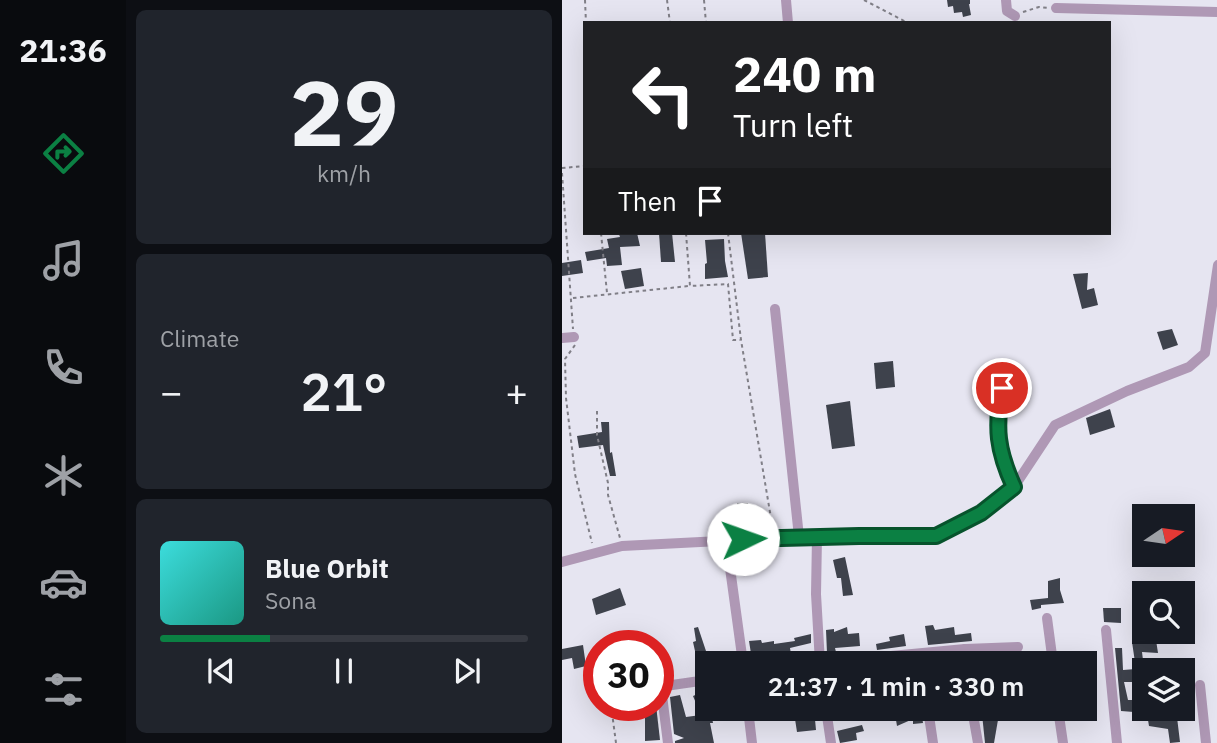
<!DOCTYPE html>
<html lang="en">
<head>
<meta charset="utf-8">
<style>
	body { margin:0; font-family:"IBM Plex Sans",sans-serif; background:#20242c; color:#f1f3f6; height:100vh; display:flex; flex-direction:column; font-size:26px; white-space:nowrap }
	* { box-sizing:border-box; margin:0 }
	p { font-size:23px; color:#9ea1a6 }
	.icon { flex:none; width:38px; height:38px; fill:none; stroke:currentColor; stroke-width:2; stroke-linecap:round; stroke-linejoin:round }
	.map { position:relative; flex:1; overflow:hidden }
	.details { display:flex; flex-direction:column; gap:10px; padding:10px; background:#0d0f14; width:436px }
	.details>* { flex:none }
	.guide { position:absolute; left:21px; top:21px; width:528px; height:214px; border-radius:0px; box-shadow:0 7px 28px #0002; background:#202124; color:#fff; overflow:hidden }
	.needle { width:46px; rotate:77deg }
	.tools { position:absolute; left:570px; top:504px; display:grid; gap:14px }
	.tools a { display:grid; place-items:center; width:63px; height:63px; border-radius:0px; background:#171b24; box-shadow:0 7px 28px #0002; font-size:35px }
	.speed { position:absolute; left:21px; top:630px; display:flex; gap:14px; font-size:35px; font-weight:700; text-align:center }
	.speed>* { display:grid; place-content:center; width:91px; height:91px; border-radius:50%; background:#171b24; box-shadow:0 7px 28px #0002; line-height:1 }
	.speed .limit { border:10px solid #d22; background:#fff; color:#111 }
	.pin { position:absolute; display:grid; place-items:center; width:60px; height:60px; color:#fff; margin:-30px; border:4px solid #fff; border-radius:50%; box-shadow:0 2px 7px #0007 }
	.me { position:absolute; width:77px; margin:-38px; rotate:87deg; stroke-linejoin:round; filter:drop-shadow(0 0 5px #0008) }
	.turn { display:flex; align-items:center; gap:24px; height:147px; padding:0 35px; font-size:32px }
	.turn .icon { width:91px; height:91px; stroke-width:2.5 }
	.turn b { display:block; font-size:49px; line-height:60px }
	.then { display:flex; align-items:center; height:66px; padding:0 35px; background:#0003; gap:14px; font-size:26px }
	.big { font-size:52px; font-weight:600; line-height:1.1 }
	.details .widget { flex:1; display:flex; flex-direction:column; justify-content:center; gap:10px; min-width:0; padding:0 24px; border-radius:10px; background:#20242c }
	.details .dial { align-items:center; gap:0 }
	.dial b { font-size:91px; line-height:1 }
	.song { display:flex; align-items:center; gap:21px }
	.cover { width:84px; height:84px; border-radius:10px; background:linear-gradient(135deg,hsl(180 70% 55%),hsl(170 70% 35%)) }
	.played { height:7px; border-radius:4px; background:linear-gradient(90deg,#0b8043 30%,#363941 30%) }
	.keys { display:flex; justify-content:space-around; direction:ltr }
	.heat { display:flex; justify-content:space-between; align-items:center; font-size:38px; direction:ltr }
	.trip { position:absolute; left:133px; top:651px; width:402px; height:70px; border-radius:0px; background:#171b24; box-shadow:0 7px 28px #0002; font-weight:600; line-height:70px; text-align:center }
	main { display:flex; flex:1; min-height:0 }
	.dock { display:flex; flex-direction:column; width:126px; justify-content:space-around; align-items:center; background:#090b0e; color:#9ea1a6 }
	.dock .icon { width:49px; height:49px }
	.dock .current { color:#0b8043 }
	.dock b { font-size:32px; color:#f1f3f6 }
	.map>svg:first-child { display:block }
	.building { fill:#3e424c }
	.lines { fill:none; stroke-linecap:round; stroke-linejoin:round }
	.path { stroke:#807f87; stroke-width:2; stroke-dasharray:3.5 3.5; stroke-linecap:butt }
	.minor { stroke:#af98b5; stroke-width:10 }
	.route-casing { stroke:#07532c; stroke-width:18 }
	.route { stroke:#0b8043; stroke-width:12 }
</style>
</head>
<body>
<main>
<nav class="dock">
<b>21:36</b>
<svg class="icon current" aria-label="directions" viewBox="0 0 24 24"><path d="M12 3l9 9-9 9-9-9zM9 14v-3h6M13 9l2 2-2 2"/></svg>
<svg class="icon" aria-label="music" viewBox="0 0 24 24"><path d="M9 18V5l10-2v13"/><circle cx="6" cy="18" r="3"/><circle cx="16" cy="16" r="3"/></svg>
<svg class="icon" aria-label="phone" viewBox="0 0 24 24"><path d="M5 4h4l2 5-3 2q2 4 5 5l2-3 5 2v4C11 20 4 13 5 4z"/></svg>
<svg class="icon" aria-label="climate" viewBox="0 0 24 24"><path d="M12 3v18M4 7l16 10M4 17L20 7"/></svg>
<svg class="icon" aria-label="car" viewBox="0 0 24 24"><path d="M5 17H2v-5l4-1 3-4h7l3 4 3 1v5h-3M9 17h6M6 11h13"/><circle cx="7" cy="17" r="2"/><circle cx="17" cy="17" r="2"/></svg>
<svg class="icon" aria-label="filters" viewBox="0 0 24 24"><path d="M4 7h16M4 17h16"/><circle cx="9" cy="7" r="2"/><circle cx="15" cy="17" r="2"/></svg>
</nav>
<section class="details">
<div class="widget dial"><b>29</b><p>km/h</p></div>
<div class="widget"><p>Climate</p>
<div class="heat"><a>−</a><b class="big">21°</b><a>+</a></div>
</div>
<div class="widget">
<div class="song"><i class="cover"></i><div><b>Blue Orbit</b><p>Sona</p></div></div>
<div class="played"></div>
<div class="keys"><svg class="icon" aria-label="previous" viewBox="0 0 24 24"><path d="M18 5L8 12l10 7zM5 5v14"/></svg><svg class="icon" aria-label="pause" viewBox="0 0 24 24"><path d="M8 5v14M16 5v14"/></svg><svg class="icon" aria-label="next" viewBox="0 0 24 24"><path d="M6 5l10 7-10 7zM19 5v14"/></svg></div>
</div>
</section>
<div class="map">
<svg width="656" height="743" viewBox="0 0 656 743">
	<rect width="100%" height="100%" fill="#e6e5f1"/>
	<!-- building -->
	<g class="building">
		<path d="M385,0H408V4L401,5L407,4L409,15L401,17L400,12L392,13L391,6L386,7Z"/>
		<path d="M75,233L78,246L58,247L60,265L45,266L44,258L25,261L23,252L47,248L45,239L58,237L57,234Z"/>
		<path d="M97,233H110L113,262H99Z"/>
		<path d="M179,233H203L206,277L186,279Z"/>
		<path d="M162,239L163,261L166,277L143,279V264L145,263L143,240Z"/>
		<path d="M19,260L21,273L0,276V263Z"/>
		<path d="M79,268L82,286L63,289L59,271Z"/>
		<path d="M526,273L525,290L532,288L536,305L520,309L511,274Z"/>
		<path d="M610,329L616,345L601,350L595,332Z"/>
		<path d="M331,361L333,387L314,389L312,363Z"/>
		<path d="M288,401L293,446L270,449L264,405Z"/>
		<path d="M548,409L553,427L528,435L524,418Z"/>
		<path d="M39,422H47L48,453L50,452L54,476H48L41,445L17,448L15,436L40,432Z"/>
		<path d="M175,503H186L187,528H176Z"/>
		<path d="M283,557L291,595L281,596L279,578H275L271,560Z"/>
		<path d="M498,578V590L502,603L479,605V608L470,610L468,600L486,598V581Z"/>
		<path d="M58,588L64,605L34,615L30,599Z"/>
		<path d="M541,608H559V623L542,622Z"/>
		<path d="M371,625L373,630L392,627L393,635L409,633L410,641L366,645L363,626Z"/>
		<path d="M136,627L148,663H145V667L137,669L131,642L134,641L132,628Z"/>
		<path d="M285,627L286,634L297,633L298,646L273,648L274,652L265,653L264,630L272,629V632Z"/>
		<path d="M249,634V643L228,648L230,660L219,662L218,657L190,660L187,641L199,640L200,643L212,641V644L233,641L232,638Z"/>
		<path d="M342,634L344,646L315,650L314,644L328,641L327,637Z"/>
		<path d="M594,640L596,653L580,652L583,676L581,686H577L576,682H562L566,700H572V712L559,711L553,648H560L561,670L574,669L570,642Z"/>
		<path d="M21,645L24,666L12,669L10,658L0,660V649Z"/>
		<path d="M145,690V713H149L151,723H148L152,743H113V741L122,738L112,734L108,697L118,695L124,717L139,715L131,696Z"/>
		<path d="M83,705H94L98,740L83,741Z"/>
		<path d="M243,709H252L254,730L235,732L233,719L244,717Z"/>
		<path d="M604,709H614L618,742L608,743L606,729L587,726L586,720L606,721Z"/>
		<path d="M359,711L361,723L351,724V719L335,726L334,720H316V718L339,712V715Z"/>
		<path d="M420,714H437L432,743H423Z"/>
		<path d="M300,725L302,731L294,733L295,740L278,743L275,731Z"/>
	</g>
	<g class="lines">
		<!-- path -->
		<g class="path">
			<path d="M23,0L24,23"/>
			<path d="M105,0L108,23"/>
			<path d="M142,0L144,23"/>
			<path d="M302,0L346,23"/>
			<path d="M461,12L477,7L486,8"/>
			<path d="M0,168L23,166"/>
			<path d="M0,173L11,329"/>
			<path d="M39,233L45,293"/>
			<path d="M124,233L128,286L166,284L171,340H178"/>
			<path d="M166,233L179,340L211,530"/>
			<path d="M11,298L127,286"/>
			<path d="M13,345L3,359L4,398L13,474L30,543"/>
			<path d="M35,411V435L46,483V495L58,538"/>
			<path d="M49,705L54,743"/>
		</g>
		<!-- minor -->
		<g class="minor">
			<path d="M224,0L226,23"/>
			<path d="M444,0L445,11L453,16"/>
			<path d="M494,8L656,12"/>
			<path d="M213,309L237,537"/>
			<path d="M0,338L12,337"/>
			<path d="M440,388C433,428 435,450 452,487"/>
			<path d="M255,537L254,594L258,663"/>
			<path d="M164,539L181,663"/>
			<path d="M0,562L60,546L237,537L374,536L419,513L452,487L493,425L565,391L627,367L643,353L656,265"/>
			<path d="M485,618L491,663"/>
			<path d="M544,630L555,743"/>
			<path d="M403,649L405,663"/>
			<path d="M255,663L403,649L456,647"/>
			<path d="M638,685L644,743"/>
			<path d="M96,687L145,680"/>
			<path d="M99,687L106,743"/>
			<path d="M186,709L190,743"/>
			<path d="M264,709L269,743"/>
			<path d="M366,709L371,743"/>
			<path d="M410,709L416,743"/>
			<path d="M496,709L501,743"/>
		</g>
	</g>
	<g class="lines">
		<!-- route casing -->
		<g class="route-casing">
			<path id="route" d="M181,539L297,536H374L419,513L452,487C435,450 433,428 440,388"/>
		</g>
		<!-- route -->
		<use href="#route" class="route"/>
	</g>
</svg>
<div class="tools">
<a><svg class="needle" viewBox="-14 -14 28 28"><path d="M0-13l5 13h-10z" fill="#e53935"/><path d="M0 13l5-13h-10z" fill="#9ea1a6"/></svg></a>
<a><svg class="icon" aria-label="search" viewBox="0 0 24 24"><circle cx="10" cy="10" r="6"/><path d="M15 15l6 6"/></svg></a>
<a><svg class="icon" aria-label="layers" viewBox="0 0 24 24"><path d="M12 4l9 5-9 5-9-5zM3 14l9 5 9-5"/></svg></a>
</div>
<div class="speed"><div class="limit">30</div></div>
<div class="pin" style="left:440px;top:388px;background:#d93025"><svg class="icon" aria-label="arrive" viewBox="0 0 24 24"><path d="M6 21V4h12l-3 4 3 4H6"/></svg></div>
<svg class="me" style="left:181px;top:539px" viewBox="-20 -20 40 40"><circle r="19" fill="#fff"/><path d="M0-13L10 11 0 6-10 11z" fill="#0b8043"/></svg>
<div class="trip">21:37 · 1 min · 330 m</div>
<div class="guide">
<div class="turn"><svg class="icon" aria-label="left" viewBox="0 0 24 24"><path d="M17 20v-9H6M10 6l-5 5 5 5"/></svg><div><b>240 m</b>Turn left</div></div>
<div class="then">Then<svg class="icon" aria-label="arrive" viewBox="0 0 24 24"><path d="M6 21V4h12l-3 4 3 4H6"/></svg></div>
</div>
</div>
</main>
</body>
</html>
